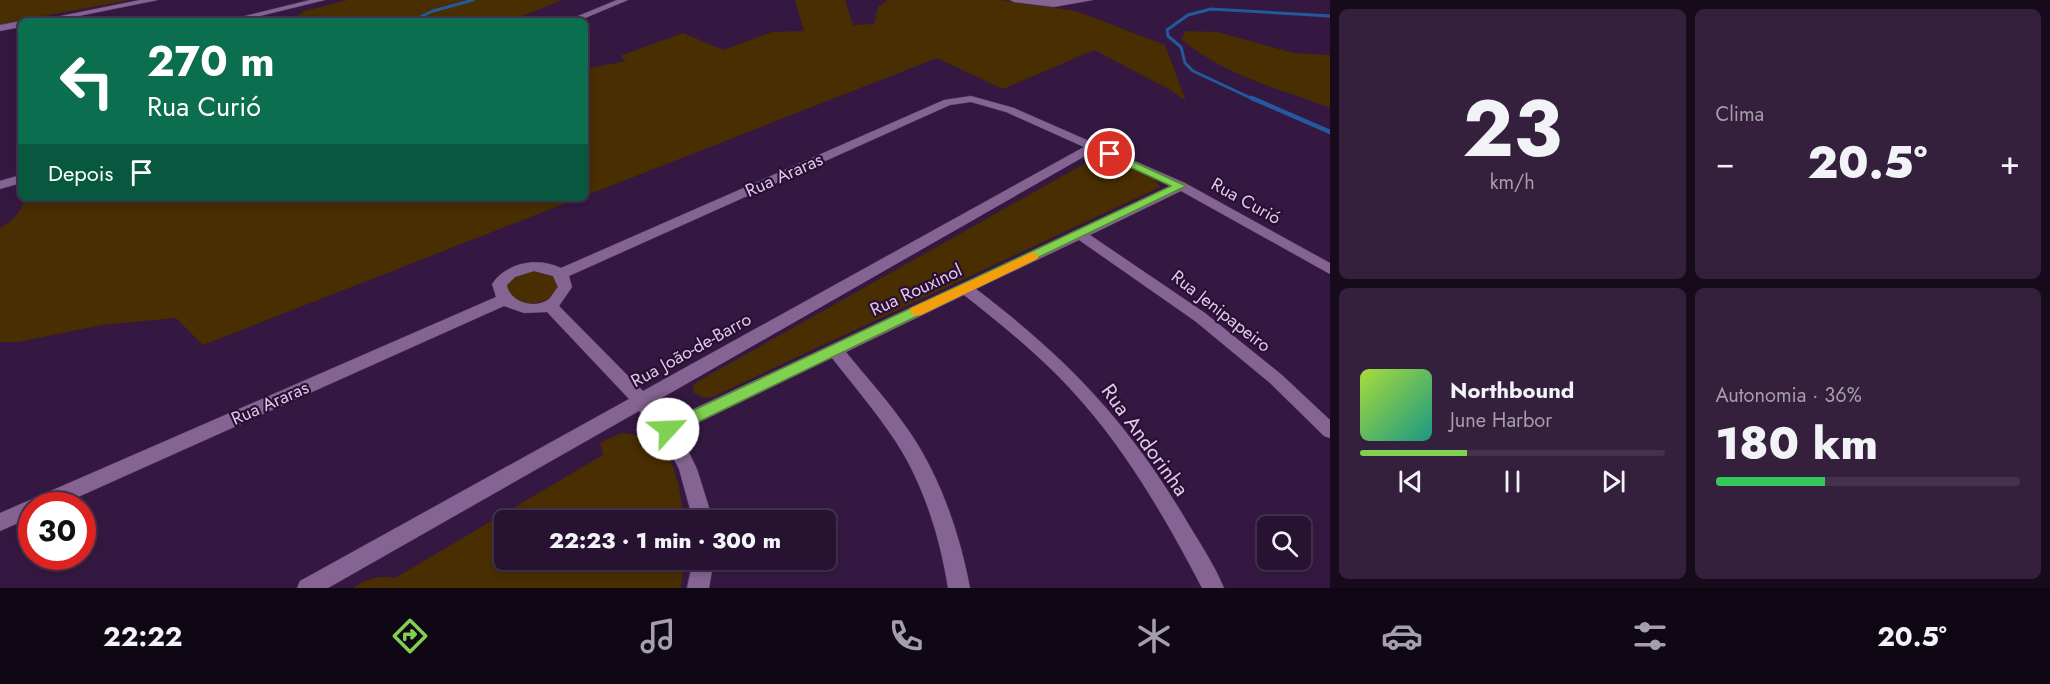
<!DOCTYPE html>
<html lang="pt">
<head>
<meta charset="utf-8">
<style>
	body { margin:0; font-family:Jost,sans-serif; background:#34203d; color:#f1f3f6; height:100vh; display:flex; flex-direction:column; font-size:22px; white-space:nowrap }
	* { box-sizing:border-box; margin:0 }
	p { font-size:20px; color:#a59eab }
	.icon { flex:none; width:33px; height:33px; fill:none; stroke:currentColor; stroke-width:2; stroke-linecap:round; stroke-linejoin:round }
	.map { position:relative; flex:1; overflow:hidden }
	.side { display:flex; flex-direction:column; gap:9px; padding:9px; background:#160a1b; width:720px }
	.side>* { flex:none }
	.banner { position:absolute; left:18px; top:18px; width:570px; height:183px; border-radius:9px; box-shadow:0 3px 9px #0003,0 0 0 2px #44324d; background:#0b6e4f; color:#fff; overflow:hidden }
	.controls { position:absolute; left:1257px; top:516px; display:grid; gap:12px }
	.controls a { display:grid; place-items:center; width:54px; height:54px; border-radius:9px; background:#281231; box-shadow:0 3px 9px #0003,0 0 0 2px #44324d; font-size:30px }
	.speed { position:absolute; left:18px; top:492px; display:flex; gap:12px; font-size:30px; font-weight:700; text-align:center }
	.speed>* { display:grid; place-content:center; width:78px; height:78px; border-radius:50%; background:#281231; box-shadow:0 3px 9px #0003,0 0 0 2px #44324d; line-height:1 }
	.speed .limit { border:9px solid #d22; background:#fff; color:#111 }
	.pin { position:absolute; display:grid; place-items:center; width:51px; height:51px; color:#fff; margin:-26px; border:3px solid #fff; border-radius:50%; box-shadow:0 2px 6px #0007 }
	.me { position:absolute; width:66px; margin:-33px; rotate:65deg; stroke-linejoin:round; filter:drop-shadow(0 0 4px #0008) }
	.turn { display:flex; align-items:center; gap:21px; height:126px; padding:0 30px; font-size:27px }
	.turn .icon { width:78px; height:78px; stroke-width:2.5 }
	.turn b { display:block; font-size:42px; line-height:51px }
	.then { display:flex; align-items:center; height:57px; padding:0 30px; background:#0003; gap:12px; font-size:22px }
	.big { font-size:45px; font-weight:800; line-height:1.1 }
	.side .tile { flex:1; display:flex; flex-direction:column; justify-content:center; gap:9px; min-width:0; padding:0 21px; border-radius:9px; background:#34203d }
	.side .dial { align-items:center; gap:0 }
	.dial b { font-size:78px; line-height:1 }
	.song { display:flex; align-items:center; gap:18px }
	.cover { width:72px; height:72px; border-radius:9px; background:linear-gradient(135deg,hsl(80 70% 55%),hsl(170 70% 35%)) }
	.played { height:6px; border-radius:3px; background:linear-gradient(90deg,#80d051 35%,#44324d 35%) }
	.keys { display:flex; justify-content:space-around; direction:ltr }
	.heat { display:flex; justify-content:space-between; align-items:center; font-size:33px; direction:ltr }
	.charge { height:9px; border-radius:4px; background:linear-gradient(90deg,#34c759 36%,#44324d 0) }
	.side .tiles { flex:1; display:grid; gap:9px; grid-template-columns:repeat(2,1fr) }
	.trip { position:absolute; left:494px; top:510px; width:342px; height:60px; border-radius:9px; background:#281231; box-shadow:0 3px 9px #0003,0 0 0 2px #44324d; font-weight:800; line-height:60px; text-align:center }
	.tab-bar { display:flex; height:96px; justify-content:space-around; align-items:center; background:#100714; color:#a59eab }
	.tab-bar .icon { width:42px; height:42px }
	.tab-bar .selected { color:#80d051 }
	.tab-bar b { font-size:27px; color:#f1f3f6 }
	main { display:flex; flex:1; min-height:0 }
	.map>svg:first-child { display:block }
	.green { fill:#482e00 }
	.lines { fill:none; stroke-linecap:round; stroke-linejoin:round }
	.stream-far1 { stroke:#23599d; stroke-width:3 }
	.stream { stroke:#23599d; stroke-width:4.5 }
	.minor-casing { stroke:#4e3658; stroke-width:1 }
	.minor { fill:#856493; fill-rule:evenodd }
	.route { fill:#80d051; stroke:#538735; stroke-width:1.5 }
	.slow { fill:#f59e0b }
	.labels { text-anchor:middle; dominant-baseline:central; stroke-width:4.5; stroke-linejoin:round; paint-order:stroke }
	.street-label { font-size:18px; fill:#ddcbe5; stroke:#2b0e36 }
	.near-street-label { font-size:21px; fill:#ddcbe5; stroke:#2b0e36 }
</style>
</head>
<body>
<main>
<div class="map">
<svg width="1330" height="588" viewBox="0 0 1330 588">
	<rect width="100%" height="100%" fill="#351841"/>
	<!-- green -->
	<g class="green">
		<path d="M0,0H130L0,24Z"/>
		<path d="M348,0H562L523,16L490,21H288L305,11Z"/>
		<path d="M795,0H845L853,25L874,24L878,7L888,0H1000L1076,11L1165,45L1186,101L1169,89L1094,50L1003,89L937,58L585,196V69L626,61L620,56L683,33L723,50L772,32L804,31Z"/>
		<path d="M1186,31L1217,32L1294,53L1330,55V108C1276,87 1227,77 1181,39Z"/>
		<path d="M1098,156L1106,157L1154,179L1160,187L712,397L704,398L694,393L693,387L697,382Z"/>
		<path d="M25,198H579L203,345L176,318L102,325L18,342H0V228C12,221 22,213 25,198Z"/>
		<path d="M533,270L542,271L555,277L559,286L552,297C537,306 525,305 509,297L507,286C513,275 522,274 533,270Z"/>
		<path d="M621,433C677,437 676,475 685,520H504V560H684L681,588H353C367,578 379,575 395,578L603,455L600,443Z"/>
	</g>
	<g class="lines">
		<!-- stream-far1 -->
		<g class="stream-far1">
			<path d="M411,21L433,11L473,0"/>
			<path d="M1255,100L1193,71L1185,63L1181,47L1168,36L1167,30L1188,15L1211,9L1330,16"/>
		</g>
		<!-- stream -->
		<path class="stream" d="M1252,98L1330,132"/>
		<!-- minor casing -->
		<g class="minor-casing">
			<g id="minor">
				<path d="M140,0H158L54,21H36Z"/>
				<path d="M310,0H325L240,21H225Z"/>
				<path d="M617,0H628L578,21H566Z"/>
				<path d="M1010,0H1093L1054,7L1014,2Z"/>
				<path d="M21,21V27L0,31V25Z"/>
				<path d="M971,96L1014,108L1185,183L1330,263V274L1181,191L1090,235L1205,313L1282,375L1330,420V438L1324,436L1270,383L1195,321L1079,240L976,289C1067,358 1128,422 1186,520C1199,542 1214,564 1224,588H1202C1168,523 1131,458 1083,403C1048,362 1006,328 964,295L846,352C867,378 890,403 909,431C940,476 960,534 970,588H948C940,538 924,485 896,442C877,413 854,386 832,358L679,432L697,469L713,520H693L679,469L661,434L639,411L328,588H297L300,581L629,399L547,312L524,313L504,306L58,506H32V517L0,531V513L496,297L492,284C507,262 538,257 561,268L944,100ZM971,102L1006,112L1084,147L643,391L559,306L572,287L569,276L950,105ZM1094,151L1171,186L670,420L653,403ZM534,271L553,276L558,287C555,290 552,296 549,299C535,310 509,302 507,285L515,277Z"/>
				<path d="M21,175V183L0,189V181Z"/>
				<path d="M693,560H714L709,588H687Z"/>
			</g>
		</g>
		<!-- minor -->
		<use href="#minor" class="minor"/>
	</g>
	<!-- route -->
	<path class="route" d="M1110,151L1186,186L673,434L668,436L662,434L659,429L662,425L1171,186L1106,156L1105,154Z"/>
	<!-- slow -->
	<path class="slow" d="M1033,252L1039,256L1037,259L921,315L916,316L909,311L911,308Z"/>
	<g class="labels">
		<!-- street labels -->
		<g class="street-label">
			<text transform="translate(784 175) rotate(-24)">Rua Araras</text>
			<text transform="translate(1246 201) rotate(29)">Rua Curió</text>
			<text transform="translate(916 290) rotate(-25)">Rua Rouxinol</text>
			<text transform="translate(1221 311) rotate(38)">Rua Jenipapeiro</text>
			<text transform="translate(691 350) rotate(-29)">Rua João-de-Barro</text>
			<text transform="translate(270 403) rotate(-24)">Rua Araras</text>
		</g>
		<!-- near-street labels -->
		<g class="near-street-label">
			<text transform="translate(1145 440) rotate(54)">Rua Andorinha</text>
		</g>
	</g>
</svg>
<div class="controls">
<a><svg class="icon" aria-label="search" viewBox="0 0 24 24"><circle cx="10" cy="10" r="6"/><path d="M15 15l6 6"/></svg></a>
</div>
<div class="speed"><div class="limit">30</div></div>
<div class="pin" style="left:1110px;top:154px;background:#d93025"><svg class="icon" aria-label="arrive" viewBox="0 0 24 24"><path d="M6 21V4h12l-3 4 3 4H6"/></svg></div>
<svg class="me" style="left:668px;top:429px" viewBox="-20 -20 40 40"><circle r="19" fill="#fff"/><path d="M0-13L10 11 0 6-10 11z" fill="#80d051"/></svg>
<div class="trip">22:23 · 1 min · 300 m</div>
<div class="banner">
<div class="turn"><svg class="icon" aria-label="left" viewBox="0 0 24 24"><path d="M17 20v-9H6M10 6l-5 5 5 5"/></svg><div><b>270 m</b>Rua Curió</div></div>
<div class="then">Depois<svg class="icon" aria-label="arrive" viewBox="0 0 24 24"><path d="M6 21V4h12l-3 4 3 4H6"/></svg></div>
</div>
</div>
<section class="side">
<div class="tiles">
<div class="tile dial"><b>23</b><p>km/h</p></div>
<div class="tile"><p>Clima</p>
<div class="heat"><a>−</a><b class="big">20.5°</b><a>+</a></div>
</div>
<div class="tile">
<div class="song"><i class="cover"></i><div><b>Northbound</b><p>June Harbor</p></div></div>
<div class="played"></div>
<div class="keys"><svg class="icon" aria-label="previous" viewBox="0 0 24 24"><path d="M18 5L8 12l10 7zM5 5v14"/></svg><svg class="icon" aria-label="pause" viewBox="0 0 24 24"><path d="M8 5v14M16 5v14"/></svg><svg class="icon" aria-label="next" viewBox="0 0 24 24"><path d="M6 5l10 7-10 7zM19 5v14"/></svg></div>
</div>
<div class="tile"><p>Autonomia · 36%</p><b class="big">180 km</b><div class="charge"></div></div>
</div>
</section>
</main>
<nav class="tab-bar">
<b>22:22</b>
<svg class="icon selected" aria-label="directions" viewBox="0 0 24 24"><path d="M12 3l9 9-9 9-9-9zM9 14v-3h6M13 9l2 2-2 2"/></svg>
<svg class="icon" aria-label="music" viewBox="0 0 24 24"><path d="M9 18V5l10-2v13"/><circle cx="6" cy="18" r="3"/><circle cx="16" cy="16" r="3"/></svg>
<svg class="icon" aria-label="phone" viewBox="0 0 24 24"><path d="M5 4h4l2 5-3 2q2 4 5 5l2-3 5 2v4C11 20 4 13 5 4z"/></svg>
<svg class="icon" aria-label="climate" viewBox="0 0 24 24"><path d="M12 3v18M4 7l16 10M4 17L20 7"/></svg>
<svg class="icon" aria-label="car" viewBox="0 0 24 24"><path d="M5 17H2v-5l4-1 3-4h7l3 4 3 1v5h-3M9 17h6M6 11h13"/><circle cx="7" cy="17" r="2"/><circle cx="17" cy="17" r="2"/></svg>
<svg class="icon" aria-label="filters" viewBox="0 0 24 24"><path d="M4 7h16M4 17h16"/><circle cx="9" cy="7" r="2"/><circle cx="15" cy="17" r="2"/></svg>
<b>20.5°</b>
</nav>
</body>
</html>
